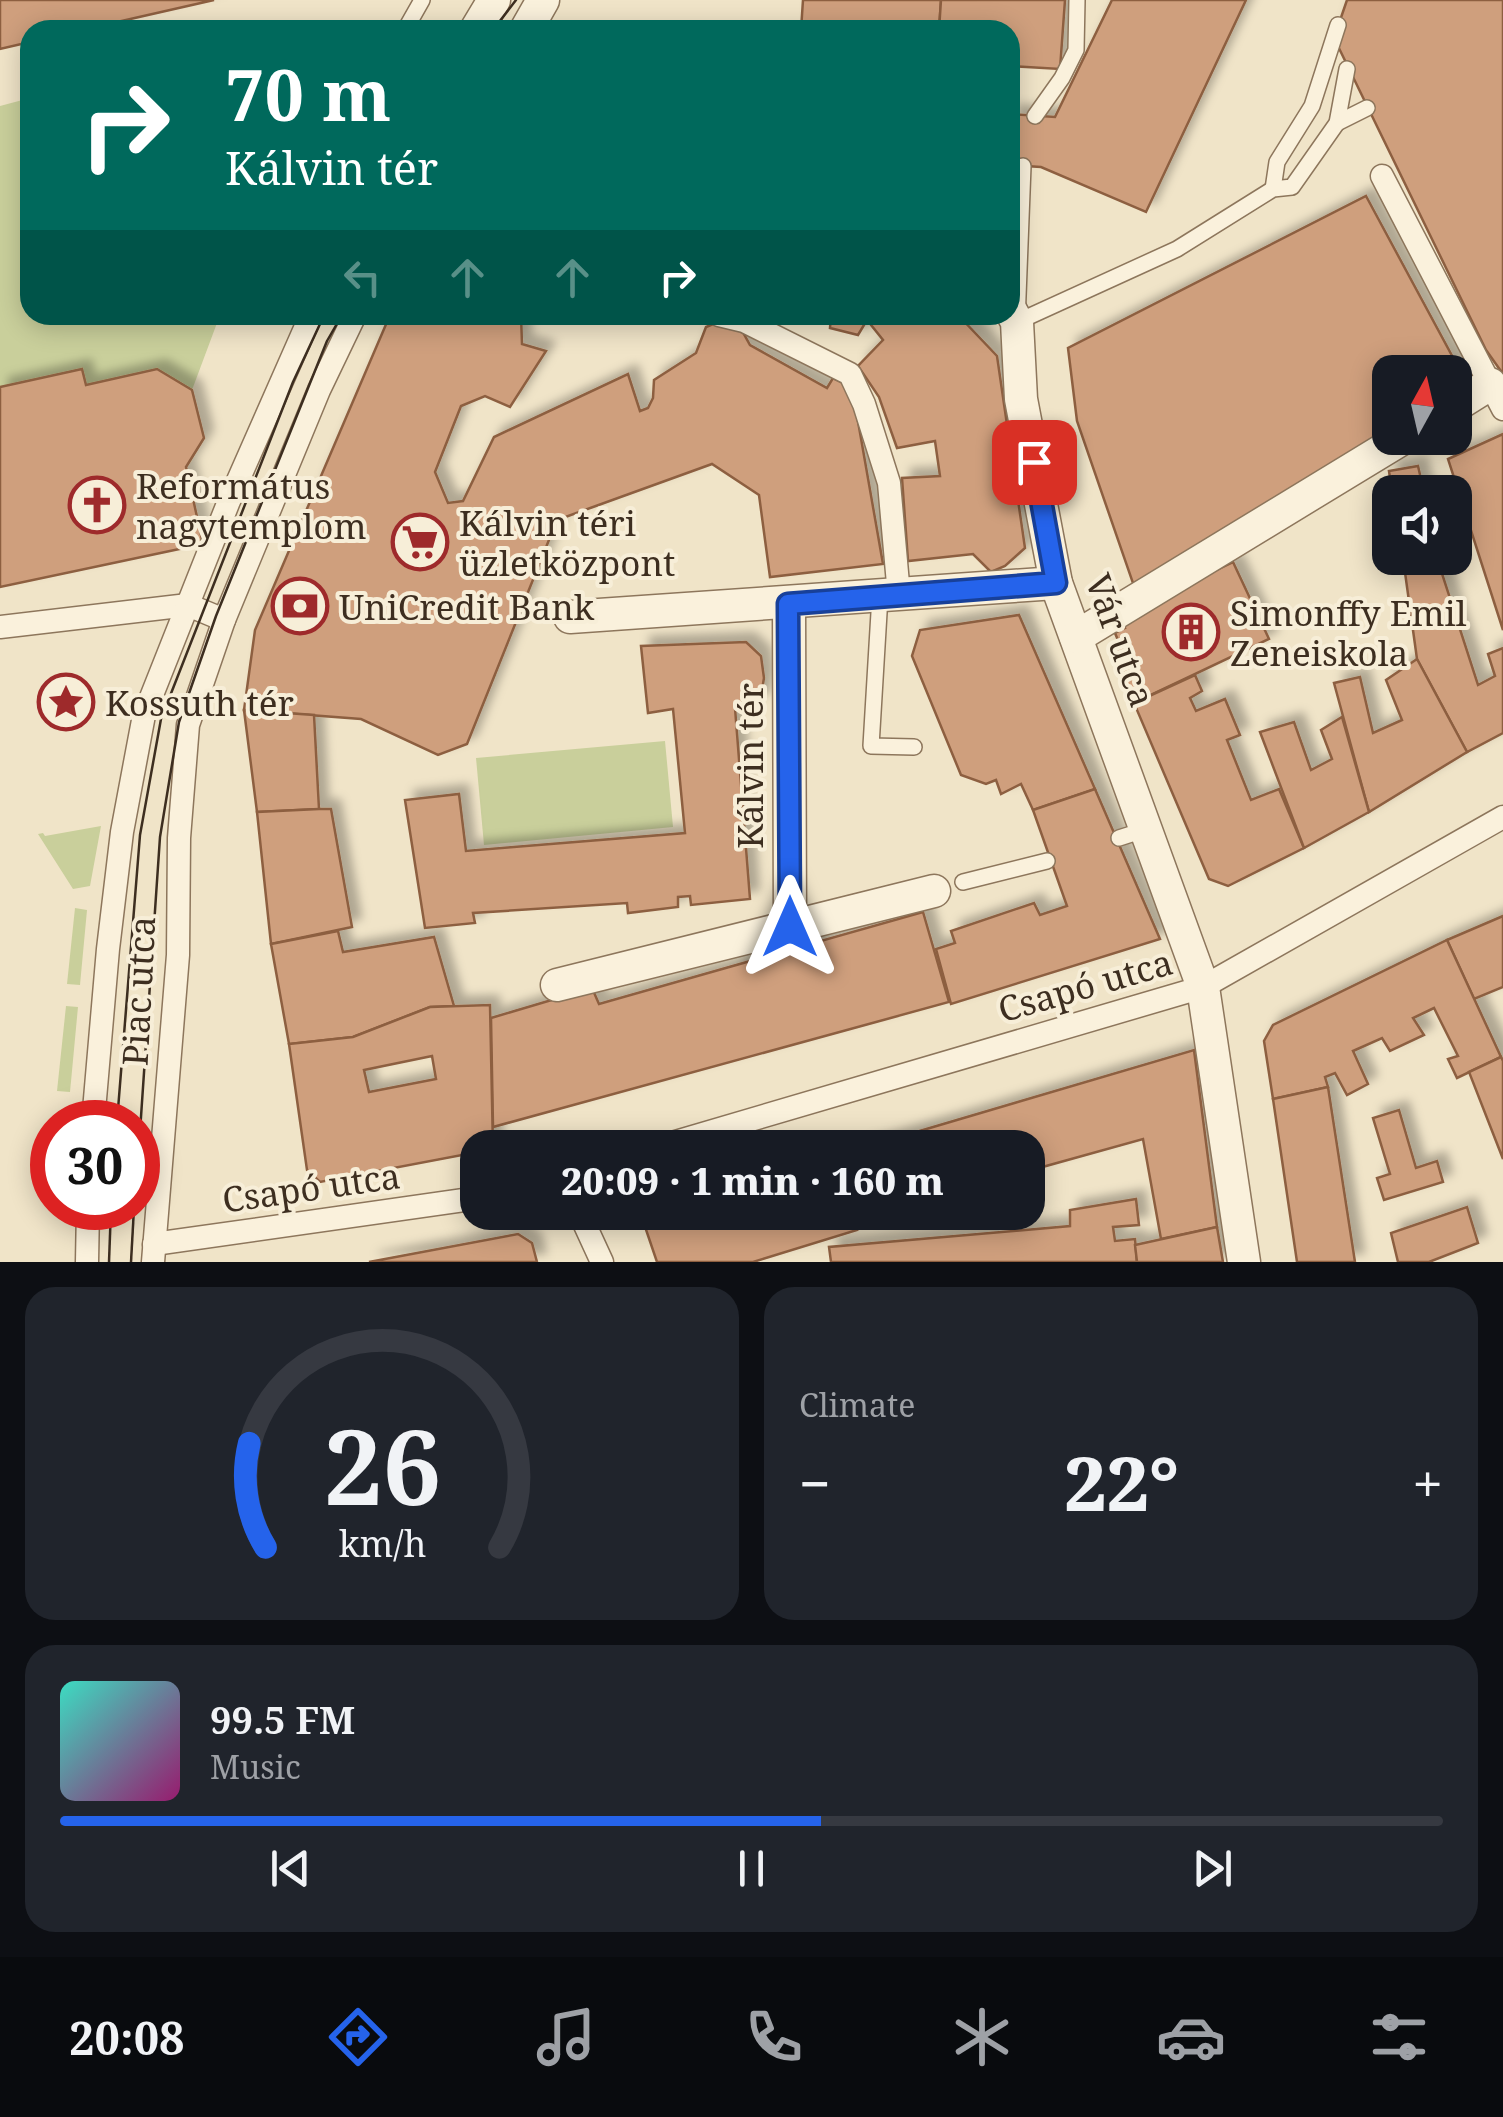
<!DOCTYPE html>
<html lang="en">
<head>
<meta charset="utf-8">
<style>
	body { margin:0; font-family:"Noto Serif",serif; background:#20242c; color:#f1f3f6; height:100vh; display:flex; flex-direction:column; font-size:38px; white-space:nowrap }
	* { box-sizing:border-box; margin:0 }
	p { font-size:32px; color:#9ea1a6 }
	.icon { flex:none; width:55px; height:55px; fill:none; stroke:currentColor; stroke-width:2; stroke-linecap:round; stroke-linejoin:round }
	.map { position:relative; height:1262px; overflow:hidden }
	.panel { display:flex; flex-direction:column; gap:25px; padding:25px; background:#0d0f14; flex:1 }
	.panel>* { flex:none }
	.hud { position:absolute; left:20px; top:20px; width:1000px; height:305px; border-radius:30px; box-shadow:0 5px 25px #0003; background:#00695c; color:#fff; overflow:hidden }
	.needle { width:65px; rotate:8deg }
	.fabs { position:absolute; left:1372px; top:355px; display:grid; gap:20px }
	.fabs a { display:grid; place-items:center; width:100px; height:100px; border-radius:20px; background:#171b24; box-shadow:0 5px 25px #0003; font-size:50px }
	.speed { position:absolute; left:30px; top:1100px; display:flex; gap:20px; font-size:50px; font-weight:700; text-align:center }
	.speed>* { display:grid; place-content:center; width:130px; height:130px; border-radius:50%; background:#171b24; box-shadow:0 5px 25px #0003; line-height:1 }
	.speed .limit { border:15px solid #d22; background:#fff; color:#111 }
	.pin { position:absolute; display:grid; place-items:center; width:85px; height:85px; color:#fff; margin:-42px; border-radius:20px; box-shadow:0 5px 15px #0006 }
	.me { position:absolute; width:110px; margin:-55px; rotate:0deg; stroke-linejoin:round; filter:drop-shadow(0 0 8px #0008) }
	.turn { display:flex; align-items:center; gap:35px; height:210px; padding:0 40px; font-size:45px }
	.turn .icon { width:130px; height:130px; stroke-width:2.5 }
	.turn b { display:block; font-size:70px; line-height:85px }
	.lanes { display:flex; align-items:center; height:95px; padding:0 40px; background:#0003; justify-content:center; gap:50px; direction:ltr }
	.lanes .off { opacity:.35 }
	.big { font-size:75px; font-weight:800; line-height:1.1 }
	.panel .card { flex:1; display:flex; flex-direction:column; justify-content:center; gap:15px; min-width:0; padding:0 35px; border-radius:30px; background:#20242c }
	.panel .dial { align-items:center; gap:0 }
	.dial svg { height:260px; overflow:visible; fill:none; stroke:#363941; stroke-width:7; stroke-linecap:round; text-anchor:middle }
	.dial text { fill:#f1f3f6; stroke:none }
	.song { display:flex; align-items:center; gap:30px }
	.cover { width:120px; height:120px; border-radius:15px; background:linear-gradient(135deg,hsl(170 70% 55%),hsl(320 70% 35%)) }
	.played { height:10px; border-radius:5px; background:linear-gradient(90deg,#2563eb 55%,#363941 55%) }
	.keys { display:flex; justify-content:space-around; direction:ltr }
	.heat { display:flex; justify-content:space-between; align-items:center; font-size:55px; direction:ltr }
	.panel .tiles { flex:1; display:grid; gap:25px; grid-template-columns:1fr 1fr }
	.card:last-child { grid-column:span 2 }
	.trip { position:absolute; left:460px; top:1130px; width:585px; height:100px; border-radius:30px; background:#171b24; box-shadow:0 5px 25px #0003; font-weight:800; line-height:100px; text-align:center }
	.dock { display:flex; height:160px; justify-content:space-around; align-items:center; background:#090b0e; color:#9ea1a6 }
	.dock .icon { width:70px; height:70px }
	.dock .current { color:#2563eb }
	.dock b { font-size:45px; color:#f1f3f6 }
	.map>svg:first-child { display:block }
	.green { fill:#c9cf9b }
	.building { fill:#cf9f7d; stroke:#8d5f41; stroke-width:2.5; fill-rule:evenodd; filter:url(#shadow) }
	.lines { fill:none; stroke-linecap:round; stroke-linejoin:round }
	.service-casing { stroke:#8d765c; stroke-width:18 }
	.pedestrian-casing { stroke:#8d765c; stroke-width:25 }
	.minor-casing { stroke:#8d765c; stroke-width:35 }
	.service { stroke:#faf1dc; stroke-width:15 }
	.pedestrian { stroke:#faf1dc; stroke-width:22 }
	.minor { stroke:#faf1dc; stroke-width:32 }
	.tram { stroke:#3d2e20; stroke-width:2.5 }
	.route-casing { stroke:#184099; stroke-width:25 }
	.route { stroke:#2563eb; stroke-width:18 }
	.labels { text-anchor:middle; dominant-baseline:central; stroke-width:8; stroke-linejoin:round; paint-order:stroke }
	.poi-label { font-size:35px; fill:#3d2e20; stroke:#f7eed8; text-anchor:start }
	.street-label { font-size:35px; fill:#3d2e20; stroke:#f7eed8 }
</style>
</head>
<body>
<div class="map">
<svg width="1503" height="1262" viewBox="0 0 1503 1262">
	<defs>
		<filter id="shadow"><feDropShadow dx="9" dy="-9" stdDeviation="5" flood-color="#0004"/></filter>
	</defs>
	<rect width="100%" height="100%" fill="#f0e4c8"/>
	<!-- green -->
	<g class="green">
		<path d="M30,98V315H220L192,390L157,369L86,385L82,370L0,387V106Z"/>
		<path d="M665,741L673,827L484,845L476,758Z"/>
		<path d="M101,826L90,886L73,889L38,834L43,833L45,836Z"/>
		<path d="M75,908L87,910L80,985L67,984Z"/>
		<path d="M66,1006L78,1007L70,1092L57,1091Z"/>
	</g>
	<!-- building -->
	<g class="building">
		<path d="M0,0H214L82,30H30V42L0,49Z"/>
		<path d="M803,0H941L939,30H801Z"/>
		<path d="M941,0H1065L1060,69L1010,66V30H939Z"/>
		<path d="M1112,0H1246L1146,212L1041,167L1010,165V114L1055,117Z"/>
		<path d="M1347,0H1503V374L1486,350L1334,38Z"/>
		<path d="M1366,196L1471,391L1455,399V372H1390V434L1135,589L1077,421L1068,348Z"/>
		<path d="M390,315H521L522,344L546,351L510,407L485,396L461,406L435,472L448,503L463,501L494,437L628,374L640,411L648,408L653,398L654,380L696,353L706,327L723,320L740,327L750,345L827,388L833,378L852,387L883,564L770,577L759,495L712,464L557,520L467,744L438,755L361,719L244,710L255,630Z"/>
		<path d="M831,315H958L997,356L1025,548L1005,566L991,572L973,554L908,561L902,478L940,476L935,441L897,448L879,397L858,366L883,340L867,320L858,335L830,328Z"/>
		<path d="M82,369L86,385L157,369L192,390L204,438L186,467L203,544L0,587V387Z"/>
		<path d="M1503,434V630L1448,459Z"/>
		<path d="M1418,466L1424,492H1392L1389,471Z"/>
		<path d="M1403,558H1437L1478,685L1495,676L1488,654L1503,648V733L1467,752L1417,659Z"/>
		<path d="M1233,562L1269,639L1134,703L1109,651L1120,645L1115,633L1125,628L1119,616Z"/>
		<path d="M1019,615L1095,789L1033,810L1021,784L1001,794L996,780L986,784L961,775L912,656L920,630Z"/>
		<path d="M746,642L761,656L764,678L760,701L735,708L750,899L691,905L690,896L678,897V907L628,913L627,903L473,913L475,923L425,928L405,800L459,794L466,851L685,833L673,709L648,713L641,646Z"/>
		<path d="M1417,659L1467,752L1369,812L1334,683L1360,677L1373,733L1402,720L1386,680Z"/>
		<path d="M1195,675L1202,691L1190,698L1196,711L1225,699L1240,735L1227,740L1251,800L1279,789L1304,848L1228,886L1209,879L1134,703Z"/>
		<path d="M244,710L314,715L319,809L257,812Z"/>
		<path d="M1342,717L1369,812L1304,848L1260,732L1294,722L1311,770L1332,759L1321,730Z"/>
		<path d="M1095,789L1160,939L951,1004L936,949L955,943L951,931L1034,903L1040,915L1067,906L1033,810Z"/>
		<path d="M319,809H331L352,927L271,944L257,812Z"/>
		<path d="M923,912L949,1002L493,1127L491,1018L592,988L599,1004Z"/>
		<path d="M1503,916V987L1474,999L1447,940Z"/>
		<path d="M338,931L343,952L434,937L454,1006L430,1007L353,1037L289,1044L271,944Z"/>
		<path d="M1447,940L1501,1057L1457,1078L1448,1059L1458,1056L1434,1008L1413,1018L1424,1035L1390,1051L1382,1038L1353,1051L1368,1084L1347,1095L1335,1073L1325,1077L1328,1087L1273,1099L1264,1041L1273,1025Z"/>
		<path d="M490,1005L493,1148H478V1152L320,1182L307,1170L289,1044L353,1037L430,1007ZM432,1056L436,1079L369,1092L364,1070Z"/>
		<path d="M1194,1050L1217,1227L1161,1239L1143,1139L1028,1171V1148H862Z"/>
		<path d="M1501,1057L1503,1061V1159L1469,1072Z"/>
		<path d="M1328,1087L1355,1262H1297L1273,1099Z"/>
		<path d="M1399,1110L1416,1168L1437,1161L1443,1182L1384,1200L1377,1178L1390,1174L1373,1118Z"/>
		<path d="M1136,1199L1139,1225L1113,1227L1115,1241L1135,1239L1137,1262H831L829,1247L1070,1226V1210Z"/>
		<path d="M1467,1207L1478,1243L1429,1262H1398L1391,1233Z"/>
		<path d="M640,1212H883L853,1221L857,1230L753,1262H657Z"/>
		<path d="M1217,1227L1223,1262H1137L1135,1245Z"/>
		<path d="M518,1234L532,1243L537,1262H369Z"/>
	</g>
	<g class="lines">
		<!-- service casing -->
		<g class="service-casing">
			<g id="service">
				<path d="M405,30L422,0"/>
				<path d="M1035,116L1062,78L1076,50L1077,0"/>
				<path d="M1337,123L1367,108"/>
				<path d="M1023,166L1017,322L1177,249L1273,189L1292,187L1337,123L1347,69"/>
				<path d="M1273,189L1277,162L1312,106L1338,25"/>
				<path d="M880,596L871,746L914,747"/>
				<path d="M1119,838L1147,829"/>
				<path d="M963,882L1047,861"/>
			</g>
		</g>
		<!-- pedestrian casing -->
		<g class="pedestrian-casing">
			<g id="pedestrian">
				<path d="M1382,176L1503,409"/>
				<path d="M719,315L744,321L850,374L864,404L889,483L899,595"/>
				<path d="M0,627L188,605L224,620"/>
				<path d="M93,1122L108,949L122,832L144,715L229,501L311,315"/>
				<path d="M655,1148L1203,987L1503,817"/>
				<path d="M579,1212L602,1262"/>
				<path d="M154,1244L478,1198"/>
				<path d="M87,1262L88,1208"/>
				<path d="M153,1262L178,955L179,838L188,725L224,620L319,390L355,315"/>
			</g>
		</g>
		<!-- minor casing -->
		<g class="minor-casing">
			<g id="minor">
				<path d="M476,30L494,0"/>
				<path d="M526,30L543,0"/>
				<path d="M1010,309L1017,322L1021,399L1056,583L1203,987L1244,1262"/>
				<path d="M1455,406L1490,384"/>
				<path d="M789,604L790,927"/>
				<path d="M570,617L1056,583"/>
				<path d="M1076,637L1403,438"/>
				<path d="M557,985L934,891"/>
			</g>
		</g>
		<!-- service -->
		<use href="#service" class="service"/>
		<!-- pedestrian -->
		<use href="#pedestrian" class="pedestrian"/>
		<!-- minor -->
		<use href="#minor" class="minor"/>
		<!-- tram -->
		<g class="tram">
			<path d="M493,30L516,0"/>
			<path d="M117,1122L140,835L161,719L293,382L320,324"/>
			<path d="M138,1161L160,837L179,722L216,616L327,341L342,315"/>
			<path d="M109,1262L111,1208"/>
			<path d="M131,1262L134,1208"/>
		</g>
	</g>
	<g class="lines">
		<!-- route casing -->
		<g class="route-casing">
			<path id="route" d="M790,927L788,604L1056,583L1034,462"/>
		</g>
		<!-- route -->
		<use href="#route" class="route"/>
	</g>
	<!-- icons -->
	<defs>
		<g id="church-ring" transform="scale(2.875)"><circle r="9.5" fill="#f7eed8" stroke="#9e2a2b" stroke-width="1.5"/><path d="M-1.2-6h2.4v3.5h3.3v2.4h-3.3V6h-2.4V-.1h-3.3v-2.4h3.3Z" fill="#9e2a2b"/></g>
		<g id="supermarket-ring" transform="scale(2.875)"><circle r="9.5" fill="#f7eed8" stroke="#9e2a2b" stroke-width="1.5"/><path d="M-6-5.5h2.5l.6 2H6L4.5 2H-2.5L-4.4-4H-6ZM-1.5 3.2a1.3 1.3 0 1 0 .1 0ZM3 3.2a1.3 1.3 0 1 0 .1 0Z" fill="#9e2a2b"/></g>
		<g id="bank-ring" transform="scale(2.875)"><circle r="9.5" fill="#f7eed8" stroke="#9e2a2b" stroke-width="1.5"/><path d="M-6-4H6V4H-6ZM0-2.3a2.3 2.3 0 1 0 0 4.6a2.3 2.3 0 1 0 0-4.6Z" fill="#9e2a2b"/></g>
		<g id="building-ring" transform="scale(2.875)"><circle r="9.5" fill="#f7eed8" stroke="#9e2a2b" stroke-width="1.5"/><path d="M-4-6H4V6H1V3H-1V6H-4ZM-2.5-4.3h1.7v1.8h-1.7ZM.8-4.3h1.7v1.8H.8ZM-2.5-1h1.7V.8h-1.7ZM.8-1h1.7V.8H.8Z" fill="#9e2a2b"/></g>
		<g id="sight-ring" transform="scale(2.875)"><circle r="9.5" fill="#f7eed8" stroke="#9e2a2b" stroke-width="1.5"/><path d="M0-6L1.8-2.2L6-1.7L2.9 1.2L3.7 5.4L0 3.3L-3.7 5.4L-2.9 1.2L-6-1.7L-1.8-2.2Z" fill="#9e2a2b"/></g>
	</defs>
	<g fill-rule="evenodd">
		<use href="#church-ring" x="97" y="505"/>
		<use href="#supermarket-ring" x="420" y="542"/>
		<use href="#bank-ring" x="300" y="606"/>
		<use href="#building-ring" x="1191" y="632"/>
		<use href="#sight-ring" x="66" y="702"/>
	</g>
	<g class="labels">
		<!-- poi labels -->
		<g class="poi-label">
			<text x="136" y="485">Református<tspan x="136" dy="40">nagytemplom</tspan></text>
			<text x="459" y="522">Kálvin téri<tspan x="459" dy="40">üzletközpont</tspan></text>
			<text x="339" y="606">UniCredit Bank</text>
			<text x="1230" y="612">Simonffy Emil<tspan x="1230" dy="40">Zeneiskola</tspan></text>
			<text x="105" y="702">Kossuth tér</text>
		</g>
		<!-- street labels -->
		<g class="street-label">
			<text transform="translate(1121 640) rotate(70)">Vár utca</text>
			<text transform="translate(749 766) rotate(-90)">Kálvin tér</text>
			<text transform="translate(1085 985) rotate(-16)">Csapó utca</text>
			<text transform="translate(138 991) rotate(-87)">Piac utca</text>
			<text transform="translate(311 1187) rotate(-8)">Csapó utca</text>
		</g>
	</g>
</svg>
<div class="fabs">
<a><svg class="needle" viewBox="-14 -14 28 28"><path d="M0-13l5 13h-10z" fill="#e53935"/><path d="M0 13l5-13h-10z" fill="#9ea1a6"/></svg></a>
<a><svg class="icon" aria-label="sound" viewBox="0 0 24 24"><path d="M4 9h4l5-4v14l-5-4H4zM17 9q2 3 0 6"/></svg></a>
</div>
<div class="speed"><div class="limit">30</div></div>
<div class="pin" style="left:1034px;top:462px;background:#d93025"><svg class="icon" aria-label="arrive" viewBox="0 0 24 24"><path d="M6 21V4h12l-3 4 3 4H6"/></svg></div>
<svg class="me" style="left:790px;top:927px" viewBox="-20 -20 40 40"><path d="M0-17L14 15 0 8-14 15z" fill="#2563eb" stroke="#fff" stroke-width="4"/></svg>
<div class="trip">20:09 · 1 min · 160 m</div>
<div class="hud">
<div class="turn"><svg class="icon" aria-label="right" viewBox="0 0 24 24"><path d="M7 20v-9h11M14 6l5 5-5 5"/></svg><div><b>70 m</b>Kálvin tér</div></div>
<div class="lanes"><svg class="icon off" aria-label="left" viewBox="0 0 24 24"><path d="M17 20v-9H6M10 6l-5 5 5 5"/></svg><svg class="icon off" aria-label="ahead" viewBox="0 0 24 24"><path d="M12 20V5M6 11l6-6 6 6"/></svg><svg class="icon off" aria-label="ahead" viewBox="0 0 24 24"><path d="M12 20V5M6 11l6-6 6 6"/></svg><svg class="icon" aria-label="right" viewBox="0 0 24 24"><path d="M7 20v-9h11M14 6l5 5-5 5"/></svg></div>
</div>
</div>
<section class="panel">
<div class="tiles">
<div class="card dial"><svg viewBox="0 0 100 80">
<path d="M14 69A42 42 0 1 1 86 69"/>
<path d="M14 69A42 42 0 0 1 9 37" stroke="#2563eb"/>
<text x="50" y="56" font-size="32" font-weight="700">26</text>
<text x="50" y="72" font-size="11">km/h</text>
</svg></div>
<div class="card"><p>Climate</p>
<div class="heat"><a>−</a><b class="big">22°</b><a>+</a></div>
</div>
<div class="card">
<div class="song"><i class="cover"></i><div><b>99.5 FM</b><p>Music</p></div></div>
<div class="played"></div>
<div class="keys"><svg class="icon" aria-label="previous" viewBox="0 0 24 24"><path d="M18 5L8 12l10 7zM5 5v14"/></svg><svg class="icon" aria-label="pause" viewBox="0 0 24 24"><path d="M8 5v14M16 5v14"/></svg><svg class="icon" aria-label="next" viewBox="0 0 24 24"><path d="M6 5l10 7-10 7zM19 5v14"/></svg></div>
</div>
</div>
</section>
<nav class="dock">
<b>20:08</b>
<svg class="icon current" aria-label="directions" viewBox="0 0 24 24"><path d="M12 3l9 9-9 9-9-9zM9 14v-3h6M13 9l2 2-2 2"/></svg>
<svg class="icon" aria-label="music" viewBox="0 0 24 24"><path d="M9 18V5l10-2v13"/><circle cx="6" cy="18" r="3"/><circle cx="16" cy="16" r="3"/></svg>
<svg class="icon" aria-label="phone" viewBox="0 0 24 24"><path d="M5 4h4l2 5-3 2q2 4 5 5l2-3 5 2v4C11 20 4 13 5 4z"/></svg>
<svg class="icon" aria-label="climate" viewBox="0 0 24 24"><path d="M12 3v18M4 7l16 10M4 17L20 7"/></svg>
<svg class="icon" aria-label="car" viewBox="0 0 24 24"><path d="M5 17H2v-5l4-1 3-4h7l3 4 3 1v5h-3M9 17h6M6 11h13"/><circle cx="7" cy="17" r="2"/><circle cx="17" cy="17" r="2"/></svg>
<svg class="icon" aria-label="filters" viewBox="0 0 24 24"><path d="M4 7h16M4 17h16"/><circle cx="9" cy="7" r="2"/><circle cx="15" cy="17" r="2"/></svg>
</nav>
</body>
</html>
